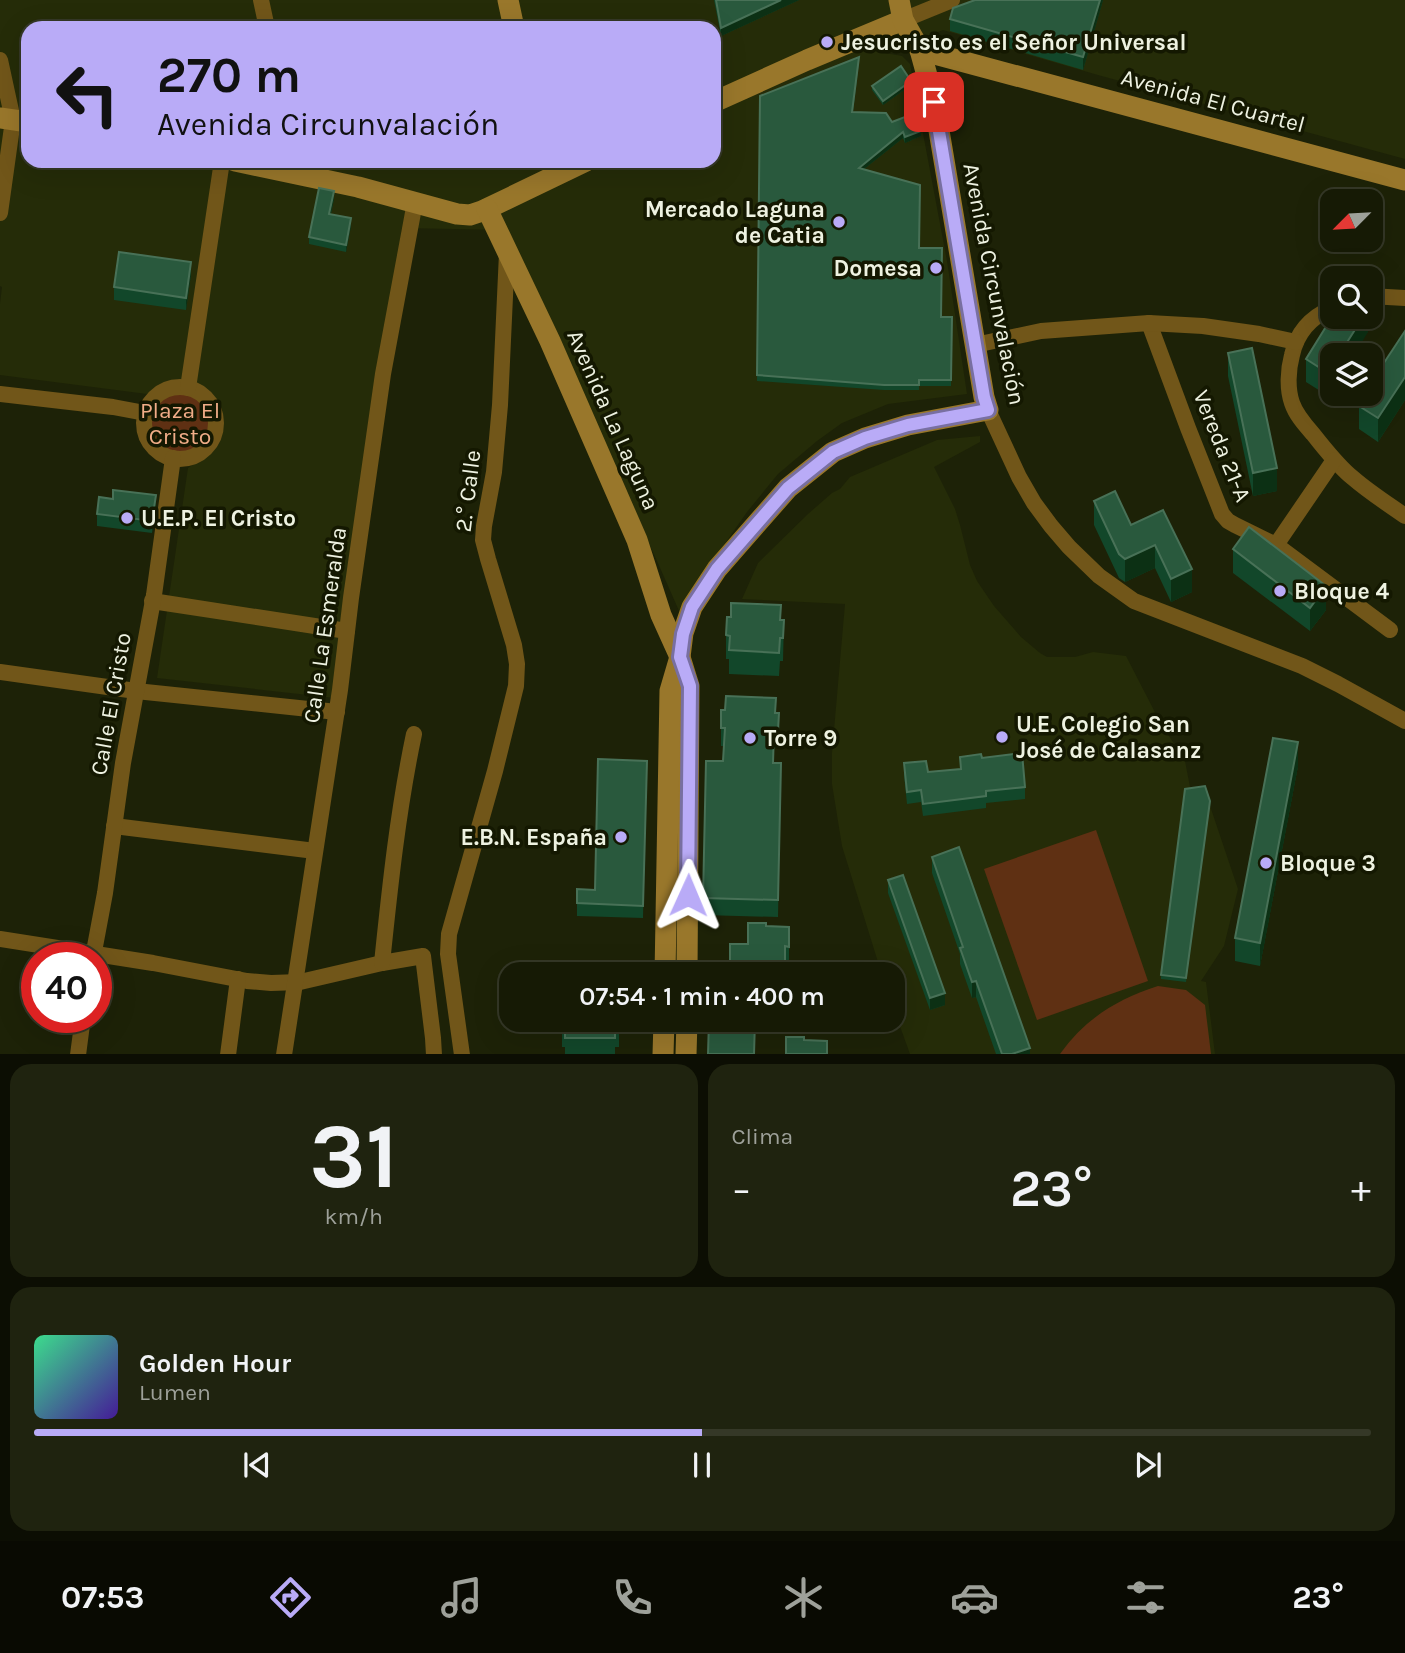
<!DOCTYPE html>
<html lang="es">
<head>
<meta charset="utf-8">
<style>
	body { margin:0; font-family:Karla,sans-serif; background:#1f230f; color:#f1f3f6; height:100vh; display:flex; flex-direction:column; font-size:26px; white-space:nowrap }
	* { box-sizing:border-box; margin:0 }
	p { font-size:23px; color:#9ea19a }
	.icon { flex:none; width:38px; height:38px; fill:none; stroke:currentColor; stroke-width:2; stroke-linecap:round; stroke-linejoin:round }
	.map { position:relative; height:1054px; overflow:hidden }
	.details { display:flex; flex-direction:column; gap:10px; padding:10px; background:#0c0e03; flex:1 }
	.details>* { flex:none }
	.top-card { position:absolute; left:21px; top:21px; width:700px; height:147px; border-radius:21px; box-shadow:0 7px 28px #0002,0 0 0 2px #353827; background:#b9abf7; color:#111; overflow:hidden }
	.needle { width:46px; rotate:246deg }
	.controls { position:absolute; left:1320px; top:189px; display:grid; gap:14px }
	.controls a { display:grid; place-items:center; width:63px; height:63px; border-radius:14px; background:#161a05; box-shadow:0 7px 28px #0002,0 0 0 2px #353827; font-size:35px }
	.speed { position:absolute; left:21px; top:942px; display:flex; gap:14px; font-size:35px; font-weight:700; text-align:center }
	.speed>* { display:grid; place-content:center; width:91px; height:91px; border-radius:50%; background:#161a05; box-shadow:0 7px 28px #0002,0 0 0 2px #353827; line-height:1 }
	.speed .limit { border:10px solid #d22; background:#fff; color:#111 }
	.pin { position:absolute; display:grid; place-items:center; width:60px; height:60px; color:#fff; margin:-30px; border-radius:14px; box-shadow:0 4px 10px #0006 }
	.me { position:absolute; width:77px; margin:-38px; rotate:1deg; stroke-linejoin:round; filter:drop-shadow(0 0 5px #0008) }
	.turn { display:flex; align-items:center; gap:24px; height:147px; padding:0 21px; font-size:32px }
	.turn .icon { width:91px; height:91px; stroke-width:2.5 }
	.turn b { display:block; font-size:49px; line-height:60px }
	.big { font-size:52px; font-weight:600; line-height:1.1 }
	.details .card { flex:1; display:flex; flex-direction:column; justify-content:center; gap:10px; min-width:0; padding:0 24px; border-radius:21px; background:#1f230f }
	.details .dial { align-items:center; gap:0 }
	.dial b { font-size:91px; line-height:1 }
	.song { display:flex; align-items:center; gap:21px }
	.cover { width:84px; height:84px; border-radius:10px; background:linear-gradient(135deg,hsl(150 70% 55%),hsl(260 70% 35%)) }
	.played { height:7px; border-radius:4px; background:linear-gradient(90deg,#b9abf7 50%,#353827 50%) }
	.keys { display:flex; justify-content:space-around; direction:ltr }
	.heat { display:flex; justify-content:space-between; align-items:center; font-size:38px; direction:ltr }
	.details .tiles { flex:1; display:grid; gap:10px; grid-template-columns:1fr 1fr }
	.card:last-child { grid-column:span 2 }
	.trip { position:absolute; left:499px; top:962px; width:406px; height:70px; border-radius:21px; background:#161a05; box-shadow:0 7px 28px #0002,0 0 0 2px #353827; font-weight:600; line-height:70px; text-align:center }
	.dock { display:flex; height:112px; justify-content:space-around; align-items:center; background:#090a02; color:#9ea19a }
	.dock .icon { width:49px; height:49px }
	.dock .on { color:#b9abf7 }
	.dock b { font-size:32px; color:#f1f3f6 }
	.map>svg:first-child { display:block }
	.built { fill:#252c08; fill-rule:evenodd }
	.green { fill:#5f3013 }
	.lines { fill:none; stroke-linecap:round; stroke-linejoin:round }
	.street { stroke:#715619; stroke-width:16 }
	.secondary { stroke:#99772b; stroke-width:21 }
	.wall { fill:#12472a }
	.shaded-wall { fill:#0c3014 }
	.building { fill:#29593d; stroke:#487157; stroke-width:2 }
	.route-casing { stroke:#786fa1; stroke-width:18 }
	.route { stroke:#b9abf7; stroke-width:12 }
	.poi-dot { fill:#b9abf7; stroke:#141801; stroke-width:2.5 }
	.labels { text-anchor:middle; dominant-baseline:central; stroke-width:7; stroke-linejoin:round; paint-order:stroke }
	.poi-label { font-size:23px; font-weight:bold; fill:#eef2e1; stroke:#141801; text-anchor:start }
	.street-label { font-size:23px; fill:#eef2e1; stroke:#141801 }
	.park-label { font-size:23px; fill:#f1ad88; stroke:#141801 }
</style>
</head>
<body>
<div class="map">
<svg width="1405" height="1055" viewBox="0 0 1405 1055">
	<rect width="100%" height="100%" fill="#1d2207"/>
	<!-- built -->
	<g class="built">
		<path d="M0,0H1405V159L1098,75L943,30L885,53L902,56L910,64L947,261L967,394L888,404L842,423L817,441L778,474L747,512L717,555L680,613L657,561L505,230L402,228L369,477L335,698L157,678L188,468L211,451L219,442L222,428L221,413L215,400L206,390L193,383L180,382L161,384L147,394L0,375V304L2,287L0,286ZM28,28H714V161H28Z"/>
		<path d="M980,436V442L934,467L955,509L960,525L970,565L977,581L994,606L1021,637L1040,653L1047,657H1075L1093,652L1126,656L1160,722L1185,761L1191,792L1205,791L1238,889L1224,946L1201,981L1206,982L1215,1054H910L893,1007L892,975H882L842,846L832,784V753L845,604L742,599L758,563L808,514L832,493L840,489L850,477L937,440Z"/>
	</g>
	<!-- green -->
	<g class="green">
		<circle cx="180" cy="423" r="31"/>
		<path d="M1096,830L1148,981L1037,1020L984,869Z"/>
		<path d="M1158,986L1186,990L1205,1005L1211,1054H1060C1085,1019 1117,999 1158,986Z"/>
	</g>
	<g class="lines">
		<!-- street -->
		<g class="street">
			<path d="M261,0L267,28"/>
			<path d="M903,20L952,0"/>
			<path d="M0,60L13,120L0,213"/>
			<path d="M1370,296L1405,298"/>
			<path d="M1332,308C1311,317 1297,332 1292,355C1288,370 1287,389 1292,403C1296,415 1305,425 1313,434C1326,450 1338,466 1353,478C1369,492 1388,504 1405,516"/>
			<path d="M1149,323L1188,428L1222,514L1228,521L1235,525L1276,545L1390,630"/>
			<path d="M975,345L1041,331L1149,323L1203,326L1259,334L1296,342"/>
			<circle cx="180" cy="423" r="36"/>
			<path d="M188,388L222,161"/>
			<path d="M0,394L113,407L145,413"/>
			<path d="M988,410L1019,477L1034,503L1051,526L1069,547L1099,576L1134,601L1302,666L1338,684L1405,721"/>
			<path d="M1276,545L1334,460"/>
			<path d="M152,601L347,631"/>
			<path d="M0,672L136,691L337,712"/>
			<path d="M114,826L315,851"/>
			<path d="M0,939L153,963L247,981L271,983L300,982L382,963L423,956L433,1038L434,1055"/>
			<path d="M93,957L105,893L123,763L154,595L173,458"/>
			<path d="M382,963C390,886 398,810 414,734"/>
			<path d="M78,1055L83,1017"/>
			<path d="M228,1055L238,979"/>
			<path d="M284,1055L340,690L351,598L383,374L415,202"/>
			<path d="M462,1055L448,954L449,934L495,771L516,686L517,664L514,645L488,559L483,540L484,526L494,472L500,405L507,253"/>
		</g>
		<!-- secondary -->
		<g class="secondary">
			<path d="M508,0L514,28"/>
			<path d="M920,50L1405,180"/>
			<path d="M714,102L807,60L903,20"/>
			<path d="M0,118L28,122"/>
			<path d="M235,161L358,187L457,214L470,215L482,211L586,161"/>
			<path d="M487,209L550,341L637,540L661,615L680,657L689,686L687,975"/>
			<path d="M665,975L670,691L680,657L683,633L692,607L717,569L788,488L833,452L865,438L908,425L988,410L984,397L934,101L920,50L903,20L899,0"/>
			<path d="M663,1055L664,1020"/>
			<path d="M686,1055L687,1020"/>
		</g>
	</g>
	<!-- wall -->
	<g class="wall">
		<path d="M714,0H799L721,36Z"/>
		<path d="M975,0H1103L1083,70L950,31V19Z"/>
		<path d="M859,62L853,112L892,122L924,121L919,125L921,136L905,143L903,138L864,169L920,248L941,317H952L951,386H919V390H884L757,381L760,96Z"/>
		<path d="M911,85L883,105L872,90V86Z"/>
		<path d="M334,199L331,214L351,226L346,252L309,244V237Z"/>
		<path d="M191,274L186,310L114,300V287Z"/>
		<path d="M1369,317L1368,332L1332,355V388L1330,387L1325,394L1306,382V359Z"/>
		<path d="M1405,331V400L1378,442L1359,429V406L1361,404V399Z"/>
		<path d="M1228,353L1277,491L1253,496L1228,376Z"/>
		<path d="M113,499L156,508L152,533L97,526V514Z"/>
		<path d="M1094,501L1131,525L1163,510L1192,592L1171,602L1155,568L1125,582L1119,578L1094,525Z"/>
		<path d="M1233,549L1326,610L1310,631L1233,573Z"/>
		<path d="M731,617L784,620L783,661H780L779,676L729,674V659H726V635Z"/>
		<path d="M721,710L779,713L778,748H774V763H781L778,917L703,915L706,761H723L724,746H721Z"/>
		<path d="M960,757L982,758L1025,787V799L986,803V808L923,816L921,802L907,804L904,775V763L928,772L960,769Z"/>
		<path d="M647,761L643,918L577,916V889L595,890Z"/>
		<path d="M1298,766L1260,966L1235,961V938Z"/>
		<path d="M1210,805L1186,982L1161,979V975Z"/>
		<path d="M932,857L1030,1054H996L976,997L972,998L960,964V954L932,873Z"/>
		<path d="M888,880L945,1005L930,1010L888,893Z"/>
		<path d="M766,926L789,927V970H785V975H726L730,966L748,944Z"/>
		<path d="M562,1020H619V1047H615V1054H565V1047H562Z"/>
	</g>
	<!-- shaded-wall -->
	<g class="shaded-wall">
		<path d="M781,0H799L721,36V28Z"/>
		<path d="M1100,0H1103L1083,70V57Z"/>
		<path d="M911,81V85L883,105V101Z"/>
		<path d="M924,115V121L917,126V120Z"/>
		<path d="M921,131V136L905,143V137Z"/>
		<path d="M903,132V138L859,173V168Z"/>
		<path d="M334,191V199L329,221V214Z"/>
		<path d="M351,218V226L346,252V245Z"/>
		<path d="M191,262V274L186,310V298Z"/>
		<path d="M1363,317H1369L1368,332L1354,355H1339Z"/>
		<path d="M1330,363V387L1325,394V371Z"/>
		<path d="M1405,377V400L1378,442V418Z"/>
		<path d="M1277,468V491L1253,496V473Z"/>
		<path d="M156,495V508L152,533V521Z"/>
		<path d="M1155,545V568L1125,582V559Z"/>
		<path d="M1192,569V592L1171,602V579Z"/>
		<path d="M1326,586V610L1310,631V608Z"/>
		<path d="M1298,742V766L1260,966V943Z"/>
		<path d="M976,981V997L972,998V982Z"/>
		<path d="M945,993V1005L930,1010V998Z"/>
		<path d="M1030,1048V1054H1012Z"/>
	</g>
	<!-- building -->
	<g class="building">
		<path d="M716,0H781L721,28Z"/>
		<path d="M975,0H1100L1083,57L950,19L953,8Z"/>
		<path d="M859,57L852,112L886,113L892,122L923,110L924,115L917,120L921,131L905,137L903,132L859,168L920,185L919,248H942L941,317H952L951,380H919V385H884L757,375L760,96Z"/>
		<path d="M901,66L911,81L883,101L872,86Z"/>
		<path d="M319,188L334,191L329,214L351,218L346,245L309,237Z"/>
		<path d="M119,252L191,262L186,298L114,287Z"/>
		<path d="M1332,317H1363L1339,355H1332V365L1330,363L1325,371L1306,359Z"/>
		<path d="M1405,331V377L1378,418L1359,406L1363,400L1361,399L1364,394H1370V384Z"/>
		<path d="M1252,348L1277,468L1253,473L1228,353Z"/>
		<path d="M113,490L156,495L152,521L97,514L99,497L113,499Z"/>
		<path d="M1115,491L1131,525L1163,510L1192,569L1171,579L1155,545L1125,559L1119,554L1094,501Z"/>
		<path d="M1249,527L1326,586L1310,608L1233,549Z"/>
		<path d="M731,603L781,605L780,620H784L783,638H780L779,653L729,650L730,636L726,635L727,617H731Z"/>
		<path d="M726,696L776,698L775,713H779L778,731H774L773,763H781L778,900L703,898L706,761H723L725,728H721V710H725Z"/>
		<path d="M1273,738L1298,742L1260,943L1235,938Z"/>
		<path d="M1022,753L1025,787L986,791V796L923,804L921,790L907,792L904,763L926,761L928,772L961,769L960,757L981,754L982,758Z"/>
		<path d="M598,759L647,761L643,906L577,903V889L595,890Z"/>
		<path d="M1205,786L1210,801L1186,978L1161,975L1185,789Z"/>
		<path d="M959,847L1030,1048L1012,1054H1002L976,981L972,982L960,948L963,947L932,857Z"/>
		<path d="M903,875L945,993L930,998L888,880Z"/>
		<path d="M748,923H766V926L789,927V947L785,946V970H767V975H726V966H730V944H748Z"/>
		<path d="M562,1020H619V1023H615V1038H565V1023H562Z"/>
		<path d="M709,1020H755L754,1054H708Z"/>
		<path d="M786,1037H804V1040L827,1041V1054H786Z"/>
	</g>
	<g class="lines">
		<!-- route casing -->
		<g class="route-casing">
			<path id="route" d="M688,895L690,686L680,657L683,634L692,607L717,569L788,488L833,452L865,438L908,425L988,410L984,397L934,102"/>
		</g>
		<!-- route -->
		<use href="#route" class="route"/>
	</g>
	<!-- markers -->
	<g class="poi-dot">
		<circle cx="827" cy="42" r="7"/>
		<circle cx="839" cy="222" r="7"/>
		<circle cx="936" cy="268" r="7"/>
		<circle cx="127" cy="518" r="7"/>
		<circle cx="1280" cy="591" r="7"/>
		<circle cx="1002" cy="737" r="7"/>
		<circle cx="750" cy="738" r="7"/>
		<circle cx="621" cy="837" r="7"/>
		<circle cx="1266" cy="863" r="7"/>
	</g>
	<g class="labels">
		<!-- poi labels -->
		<g class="poi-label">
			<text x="841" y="42">Jesucristo es el Señor Universal</text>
			<text x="825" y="209" text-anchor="end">Mercado Laguna<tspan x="825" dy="26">de Catia</tspan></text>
			<text x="922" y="268" text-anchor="end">Domesa</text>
			<text x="141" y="518">U.E.P. El Cristo</text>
			<text x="1294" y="591">Bloque 4</text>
			<text x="1016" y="724">U.E. Colegio San<tspan x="1016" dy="26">José de Calasanz</tspan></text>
			<text x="764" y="738">Torre 9</text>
			<text x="607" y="837" text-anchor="end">E.B.N. España</text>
			<text x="1280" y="863">Bloque 3</text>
		</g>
		<!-- street labels -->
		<g class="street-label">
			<text transform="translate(1213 101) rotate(15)">Avenida El Cuartel</text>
			<text transform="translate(994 284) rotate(79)">Avenida Circunvalación</text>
			<text transform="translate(613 420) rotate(66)">Avenida La Laguna</text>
			<text transform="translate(1222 446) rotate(68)">Vereda 21-A</text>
			<text transform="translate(468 491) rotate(-83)">2.° Calle</text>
			<text transform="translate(325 625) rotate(-82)">Calle La Esmeralda</text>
			<text transform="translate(111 704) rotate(-80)">Calle El Cristo</text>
		</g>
		<!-- park labels -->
		<g class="park-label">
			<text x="180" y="410">Plaza El<tspan x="180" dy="26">Cristo</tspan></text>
		</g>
	</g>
</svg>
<div class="controls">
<a><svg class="needle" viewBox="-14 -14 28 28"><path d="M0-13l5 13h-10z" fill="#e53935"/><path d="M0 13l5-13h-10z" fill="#9ea19a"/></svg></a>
<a><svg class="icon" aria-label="search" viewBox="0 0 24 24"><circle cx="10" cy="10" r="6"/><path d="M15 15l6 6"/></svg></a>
<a><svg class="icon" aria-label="layers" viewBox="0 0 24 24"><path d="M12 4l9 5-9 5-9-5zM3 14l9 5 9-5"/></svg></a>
</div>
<div class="speed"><div class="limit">40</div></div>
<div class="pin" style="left:934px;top:102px;background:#d93025"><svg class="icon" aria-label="arrive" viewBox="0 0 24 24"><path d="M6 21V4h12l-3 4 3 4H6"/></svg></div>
<svg class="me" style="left:688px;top:895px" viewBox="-20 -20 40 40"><path d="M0-17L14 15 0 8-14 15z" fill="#b9abf7" stroke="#fff" stroke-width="4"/></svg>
<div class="trip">07:54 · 1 min · 400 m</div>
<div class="top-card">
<div class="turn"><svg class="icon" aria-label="left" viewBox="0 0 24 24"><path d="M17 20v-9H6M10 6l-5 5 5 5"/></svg><div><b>270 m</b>Avenida Circunvalación</div></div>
</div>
</div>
<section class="details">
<div class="tiles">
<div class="card dial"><b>31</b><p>km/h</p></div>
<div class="card"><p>Clima</p>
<div class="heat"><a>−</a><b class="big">23°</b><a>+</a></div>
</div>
<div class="card">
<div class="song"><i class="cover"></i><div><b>Golden Hour</b><p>Lumen</p></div></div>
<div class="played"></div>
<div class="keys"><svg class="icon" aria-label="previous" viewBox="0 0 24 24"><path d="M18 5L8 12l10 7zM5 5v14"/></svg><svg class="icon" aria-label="pause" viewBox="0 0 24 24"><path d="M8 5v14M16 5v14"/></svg><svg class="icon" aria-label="next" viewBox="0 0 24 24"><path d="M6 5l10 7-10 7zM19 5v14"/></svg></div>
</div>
</div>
</section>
<nav class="dock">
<b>07:53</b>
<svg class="icon on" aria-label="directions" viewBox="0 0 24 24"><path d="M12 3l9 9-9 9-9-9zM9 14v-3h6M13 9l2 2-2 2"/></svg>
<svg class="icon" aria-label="music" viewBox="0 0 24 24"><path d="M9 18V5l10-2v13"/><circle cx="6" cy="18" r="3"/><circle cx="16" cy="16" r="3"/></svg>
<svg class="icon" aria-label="phone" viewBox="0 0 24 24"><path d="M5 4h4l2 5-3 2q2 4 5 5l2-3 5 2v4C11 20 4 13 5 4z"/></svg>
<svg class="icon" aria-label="climate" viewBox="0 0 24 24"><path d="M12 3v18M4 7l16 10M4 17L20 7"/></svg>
<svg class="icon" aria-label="car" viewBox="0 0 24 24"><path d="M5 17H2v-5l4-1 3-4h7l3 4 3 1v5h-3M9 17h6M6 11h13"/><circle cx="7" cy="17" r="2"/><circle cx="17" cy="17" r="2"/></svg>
<svg class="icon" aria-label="filters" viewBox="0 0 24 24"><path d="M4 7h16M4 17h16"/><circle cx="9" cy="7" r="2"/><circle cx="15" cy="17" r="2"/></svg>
<b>23°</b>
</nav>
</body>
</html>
